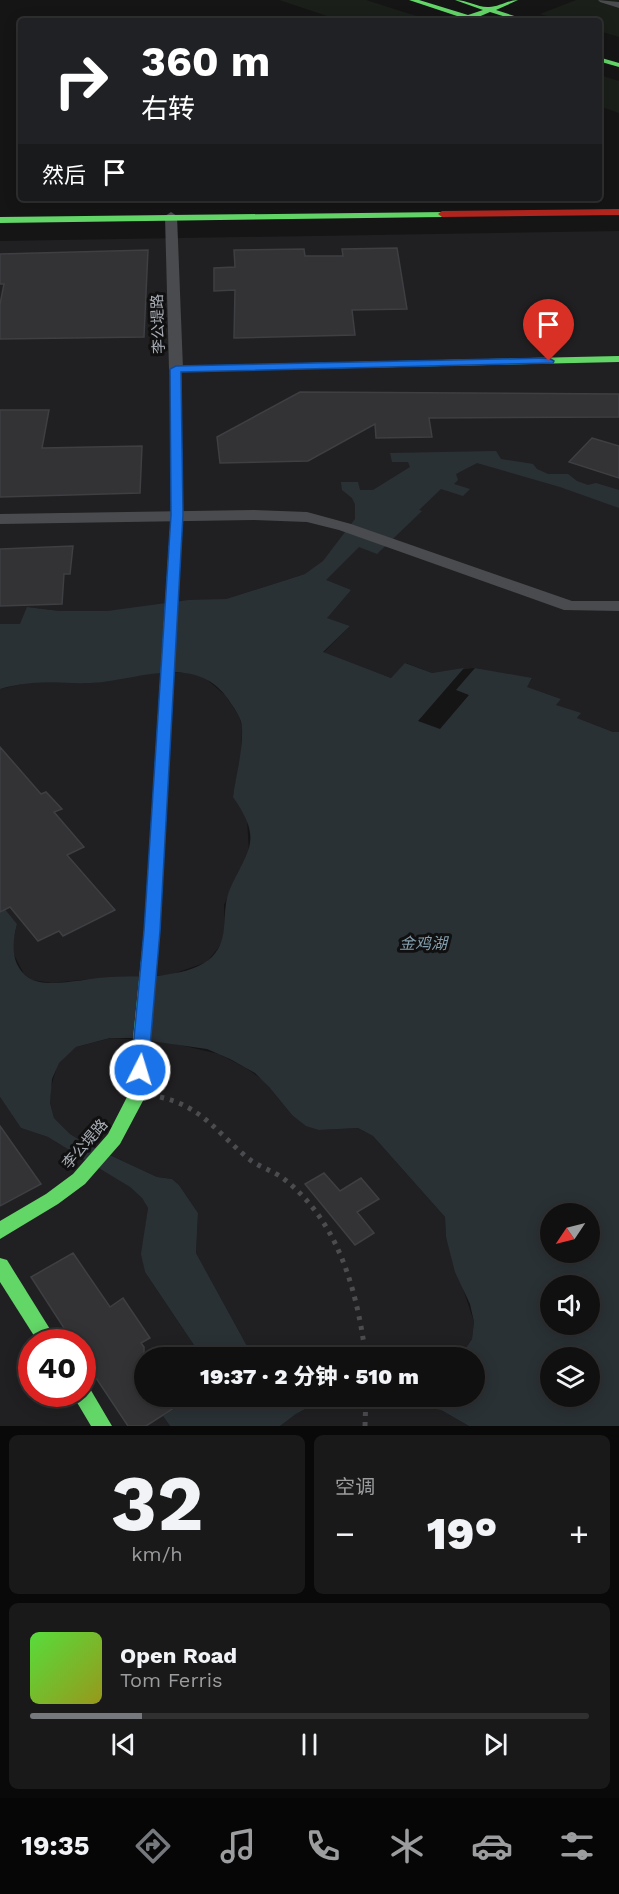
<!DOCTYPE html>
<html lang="zh">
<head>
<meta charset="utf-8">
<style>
	body { margin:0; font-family:"Work Sans","Noto Sans SC",sans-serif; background:#191919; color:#f1f3f6; height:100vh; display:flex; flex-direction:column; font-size:22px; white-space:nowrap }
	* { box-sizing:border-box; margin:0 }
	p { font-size:20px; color:#9c9d9f }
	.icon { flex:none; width:33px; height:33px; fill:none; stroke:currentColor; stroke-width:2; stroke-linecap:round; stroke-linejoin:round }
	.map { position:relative; height:1426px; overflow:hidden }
	.side { display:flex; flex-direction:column; gap:9px; padding:9px; background:#090909; flex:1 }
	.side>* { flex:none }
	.top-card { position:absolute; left:18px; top:18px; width:584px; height:183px; border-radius:6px; box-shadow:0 3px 15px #0003,0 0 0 2px #303030; background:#202124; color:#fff; overflow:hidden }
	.needle { width:39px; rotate:235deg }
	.tools { position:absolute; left:540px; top:1203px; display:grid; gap:12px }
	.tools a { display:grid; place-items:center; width:60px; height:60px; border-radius:50%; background:#101010; box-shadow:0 3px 15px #0003,0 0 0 2px #303030; font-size:30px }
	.speed { position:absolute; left:18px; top:1329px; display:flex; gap:12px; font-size:30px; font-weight:700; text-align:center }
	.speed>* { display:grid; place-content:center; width:78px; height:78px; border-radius:50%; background:#101010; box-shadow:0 3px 15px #0003,0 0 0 2px #303030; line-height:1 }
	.speed .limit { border:9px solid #d22; background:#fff; color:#111 }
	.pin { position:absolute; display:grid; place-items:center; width:51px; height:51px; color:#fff; margin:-62px -26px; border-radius:50% 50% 50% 0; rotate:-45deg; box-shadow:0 0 6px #0007 }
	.pin .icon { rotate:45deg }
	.me { position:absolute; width:66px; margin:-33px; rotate:5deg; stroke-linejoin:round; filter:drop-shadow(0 0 4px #0008) }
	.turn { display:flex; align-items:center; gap:21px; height:126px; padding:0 24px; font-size:27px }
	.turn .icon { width:78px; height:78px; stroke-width:2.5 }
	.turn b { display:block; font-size:42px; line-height:51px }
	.then { display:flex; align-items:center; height:57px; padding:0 24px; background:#0003; gap:12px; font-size:22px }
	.big { font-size:45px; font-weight:800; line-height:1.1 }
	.side .card { flex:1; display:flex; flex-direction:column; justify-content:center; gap:9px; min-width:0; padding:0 21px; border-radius:9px; background:#191919 }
	.side .dial { align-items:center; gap:0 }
	.dial b { font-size:78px; line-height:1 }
	.song { display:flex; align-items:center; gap:18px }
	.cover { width:72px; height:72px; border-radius:9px; background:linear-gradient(135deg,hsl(110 70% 55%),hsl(60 70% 35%)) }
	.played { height:6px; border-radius:3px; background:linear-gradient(90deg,#75787d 20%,#303030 20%) }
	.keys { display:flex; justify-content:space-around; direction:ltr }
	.heat { display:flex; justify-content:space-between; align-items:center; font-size:33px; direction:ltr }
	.side .tiles { flex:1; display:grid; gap:9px; grid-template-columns:1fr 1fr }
	.card:last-child { grid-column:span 2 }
	.trip { position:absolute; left:134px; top:1347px; width:351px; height:60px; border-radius:30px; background:#101010; box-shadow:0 3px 15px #0003,0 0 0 2px #303030; font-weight:800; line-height:60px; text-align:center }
	.tabs { display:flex; height:96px; justify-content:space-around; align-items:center; background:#060606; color:#9c9d9f }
	.tabs .icon { width:42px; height:42px }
	.tabs .selected { color:#75787d }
	.tabs b { font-size:27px; color:#f1f3f6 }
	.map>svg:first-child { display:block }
	.built { fill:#202022; fill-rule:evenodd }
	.green { fill:#1a1f1a }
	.water { fill:#2a3135; fill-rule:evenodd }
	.building { fill:#333336; stroke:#3e3f42; stroke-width:1.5 }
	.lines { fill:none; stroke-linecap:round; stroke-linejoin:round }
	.path { stroke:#4b4c4f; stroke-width:5; stroke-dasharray:4 6; stroke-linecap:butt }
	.street { fill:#4a4b4e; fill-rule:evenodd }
	.fast { fill:#63d668; fill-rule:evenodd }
	.slow { fill:#ff974d; fill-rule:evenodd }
	.jam { fill:#b3261e; fill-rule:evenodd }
	.route { fill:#1a73e8; stroke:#114b97; stroke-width:1.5 }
	.labels { text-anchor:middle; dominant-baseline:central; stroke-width:6; stroke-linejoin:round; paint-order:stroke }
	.street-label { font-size:15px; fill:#a8adb5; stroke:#101011 }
	.water-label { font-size:16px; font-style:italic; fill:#839eac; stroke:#101011 }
</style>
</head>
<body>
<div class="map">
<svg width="619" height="1426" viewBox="0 0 619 1426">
	<rect width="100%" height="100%" fill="#151516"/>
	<!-- built -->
	<g class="built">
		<path d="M619,231V732H613L577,718L580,714L555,705L561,699L526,687L532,679L475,668L432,673L406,663L391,678L323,653L350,626L326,618L305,574L226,599L107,611H60L28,607L21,624H0V241Z"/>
		<path d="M152,673H191L205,678L225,695L239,716L242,727L241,754L233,796L247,819L249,853L224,905L225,927L222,943L207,962L170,975L110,977L52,983L32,980L24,974L13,953V942L17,924L0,903V689L31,682L91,683Z"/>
		<path d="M111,1038L163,1041L219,1054L246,1068L263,1080L292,1115L319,1130L358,1128L373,1136L445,1217L446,1237L474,1322L472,1339L460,1358L253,1357L196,1253L198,1213L179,1185L172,1179L157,1177L86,1144L70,1134L54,1118L50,1103L51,1087L58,1063L76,1047Z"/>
		<path d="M0,1097L21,1128L48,1137L110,1174L130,1187L142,1198L148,1208L142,1254L145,1272L202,1357L144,1358V1396L193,1397L163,1416L170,1426H0ZM32,1342H82V1394H32Z"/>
		<path d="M340,1402L411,1405L441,1410L469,1426H280L296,1414L309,1407Z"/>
	</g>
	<!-- green -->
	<g class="green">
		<path d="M279,0H366L432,21H342Z"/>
		<path d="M576,0H619V37L599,31L598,21H564L540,14Z"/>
		<path d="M599,75L619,81V113L599,106Z"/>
	</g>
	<!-- water -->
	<path class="water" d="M496,451L501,459L533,464L537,469L548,474H568L577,481L588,485L596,483L619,490V508L560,487L477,463L456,474L458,480L454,484L470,489L463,496L441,489L419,510L422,511L377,554L359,547L326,580L351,590L327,618L350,626L323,652L391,678L405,663L432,673L464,668L418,721L440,729L469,695L456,690L475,668L532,678L527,687L561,699L556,705L581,713L577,718L613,732H619V1426H469L441,1410L411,1405L340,1402L309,1407L296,1414L280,1426H170L163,1416L193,1397L474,1396V1358L460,1357L472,1339L474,1322L470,1304L455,1272L446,1237L445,1217L373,1136L358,1128L319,1130L306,1126L292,1115L269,1087L255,1073L230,1059L207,1049L130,1038H110L76,1047L59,1063L52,1079L50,1103L54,1118L70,1134L86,1144L157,1177L172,1179L179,1185L198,1213L196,1253L253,1357H202L145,1272L141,1254L148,1208L142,1198L130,1187L48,1137L21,1128L0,1097V903L17,924C12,943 10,965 29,978C35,982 44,983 51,983C71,983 91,978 110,977C130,975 151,978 170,974C184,972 202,967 212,957C231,938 220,912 230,889C249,848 263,840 233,797C236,774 243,752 242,728C242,718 234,708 228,699C195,652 137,681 91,683C56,684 36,679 0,689V624H20L27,607L60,611H107L189,600L226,599L305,574L323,561L355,519V504L352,498L342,490L341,482H358L360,490H373L410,467L408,462H392L390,453ZM550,1214H590V1252H550ZM550,1286H590V1324H550ZM550,1358H590V1396H550Z"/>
	<!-- building -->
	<g class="building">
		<path d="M397,248L407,309L352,310L355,335L234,338L235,290L214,291V268L235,267L234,250L304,249L305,256H343L342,249Z"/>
		<path d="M148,250L144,337L0,339V304L4,284H0V254Z"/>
		<path d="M300,392L619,394V417L429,418L432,437L376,438L375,424L308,461L220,463L217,437Z"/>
		<path d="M0,410H49L42,448L142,446L140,493L0,497Z"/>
		<path d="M592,438L619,446V478L569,462Z"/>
		<path d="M73,546L70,574H64L62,604L0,606V549Z"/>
		<path d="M0,747L41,794L46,792L62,809L54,812L84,847L67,855L115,910L63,936L59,931L38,941L10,907L0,912Z"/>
		<path d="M0,1126L41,1184L0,1206Z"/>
		<path d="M324,1173L340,1191L361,1178L379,1199L357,1212L374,1233L355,1245L305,1184Z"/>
		<path d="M73,1253L110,1307L123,1298L150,1338L141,1343L144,1347V1396H193L146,1426H128L82,1357V1342H73L31,1277Z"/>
	</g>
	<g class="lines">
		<!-- path -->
		<g class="path">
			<path d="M160,1097C203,1107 217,1133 249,1159C259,1167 274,1171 284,1179C340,1223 357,1292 366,1358"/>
			<path d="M365,1426L366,1396"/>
		</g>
		<!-- street -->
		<g class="street">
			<path d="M598,0L619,2V8L600,2Z"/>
			<path d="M171,212L177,216L183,369L176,373L169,369L165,216Z"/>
			<path d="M253,510L307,512L351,524L572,601H619V611L564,610L339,530L307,522L253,520L0,524V514Z"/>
		</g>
		<!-- fast -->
		<g class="fast">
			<path d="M409,0H419L468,15L483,10L455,0C467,0 479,8 489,7C499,7 508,0 518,0L496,10L530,21H519L490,12L476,18L479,21H472Z"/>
			<path d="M598,57L619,63V67L598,61Z"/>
			<path d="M445,212L446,214L442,217L0,223V217Z"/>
			<path d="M619,356V362L307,369L302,366L307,363Z"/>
			<path d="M174,555L180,559L160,931L145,1097L120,1144L85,1184L58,1204L0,1239V1221L46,1194L73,1174L108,1134L127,1097L144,931L168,559Z"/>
			<path d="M0,1258L7,1260L58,1342H38L0,1282Z"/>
			<path d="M82,1385L89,1387L112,1426H91L72,1394H82Z"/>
		</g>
		<!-- slow -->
		<path class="slow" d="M307,363L311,364V368L181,372L183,515L180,559L174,563L170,562L168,559L171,515L172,367Z"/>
		<!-- jam -->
		<path class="jam" d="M619,209V215L442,217L438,214L442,211Z"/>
	</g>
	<!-- route -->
	<path class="route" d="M549,358L554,361L553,363L181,372L183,515L160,931L148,1070L146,1075L140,1077L134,1075L131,1070L144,931L171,515L170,369L176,366Z"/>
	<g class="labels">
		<!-- street labels -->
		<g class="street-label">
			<text transform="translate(158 324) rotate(-92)">李公堤路</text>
			<text transform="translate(85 1144) rotate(-49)">李公堤路</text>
		</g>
		<!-- water labels -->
		<g class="water-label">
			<text x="423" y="943">金鸡湖</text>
		</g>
	</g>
</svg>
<div class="tools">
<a><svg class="needle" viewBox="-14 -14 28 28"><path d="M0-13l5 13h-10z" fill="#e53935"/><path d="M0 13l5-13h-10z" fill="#9c9d9f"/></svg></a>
<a><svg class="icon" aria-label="sound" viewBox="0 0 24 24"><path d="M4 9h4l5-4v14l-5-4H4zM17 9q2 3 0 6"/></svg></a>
<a><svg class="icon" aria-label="layers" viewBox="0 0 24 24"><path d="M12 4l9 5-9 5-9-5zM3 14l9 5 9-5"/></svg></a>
</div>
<div class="speed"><div class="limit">40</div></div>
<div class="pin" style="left:549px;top:361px;background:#d93025"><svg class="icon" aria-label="arrive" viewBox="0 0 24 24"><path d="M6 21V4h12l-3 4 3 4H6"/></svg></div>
<svg class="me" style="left:140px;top:1070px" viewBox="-20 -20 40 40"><circle r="17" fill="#1a73e8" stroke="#fff" stroke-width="3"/><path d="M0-11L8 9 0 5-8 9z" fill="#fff"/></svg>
<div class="trip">19:37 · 2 分钟 · 510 m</div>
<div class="top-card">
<div class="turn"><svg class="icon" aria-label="right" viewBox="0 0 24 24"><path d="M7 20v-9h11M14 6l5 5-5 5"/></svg><div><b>360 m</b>右转</div></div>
<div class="then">然后<svg class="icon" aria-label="arrive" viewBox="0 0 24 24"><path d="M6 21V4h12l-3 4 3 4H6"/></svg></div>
</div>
</div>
<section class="side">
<div class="tiles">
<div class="card dial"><b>32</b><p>km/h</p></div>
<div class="card"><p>空调</p>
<div class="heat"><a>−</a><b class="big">19°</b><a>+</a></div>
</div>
<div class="card">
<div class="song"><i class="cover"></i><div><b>Open Road</b><p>Tom Ferris</p></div></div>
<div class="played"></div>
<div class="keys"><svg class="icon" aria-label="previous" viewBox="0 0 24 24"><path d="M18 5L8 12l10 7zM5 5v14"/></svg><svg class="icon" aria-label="pause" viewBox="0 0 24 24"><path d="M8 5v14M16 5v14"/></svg><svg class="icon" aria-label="next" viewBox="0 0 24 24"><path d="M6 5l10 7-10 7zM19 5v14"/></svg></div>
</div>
</div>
</section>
<nav class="tabs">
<b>19:35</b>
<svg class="icon selected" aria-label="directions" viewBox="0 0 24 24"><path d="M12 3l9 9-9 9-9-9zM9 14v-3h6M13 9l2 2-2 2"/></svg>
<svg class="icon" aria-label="music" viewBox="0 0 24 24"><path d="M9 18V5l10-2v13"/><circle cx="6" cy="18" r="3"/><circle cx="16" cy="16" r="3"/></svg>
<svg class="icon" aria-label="phone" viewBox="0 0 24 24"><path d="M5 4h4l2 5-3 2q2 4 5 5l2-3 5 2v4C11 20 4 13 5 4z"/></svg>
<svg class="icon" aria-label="climate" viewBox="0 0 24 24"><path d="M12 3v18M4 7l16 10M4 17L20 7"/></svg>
<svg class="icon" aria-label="car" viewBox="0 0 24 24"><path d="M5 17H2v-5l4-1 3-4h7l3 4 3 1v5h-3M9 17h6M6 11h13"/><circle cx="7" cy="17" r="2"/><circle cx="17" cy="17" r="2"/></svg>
<svg class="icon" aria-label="filters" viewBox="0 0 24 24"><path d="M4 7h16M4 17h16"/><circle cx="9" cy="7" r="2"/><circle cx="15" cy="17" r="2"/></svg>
</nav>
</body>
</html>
